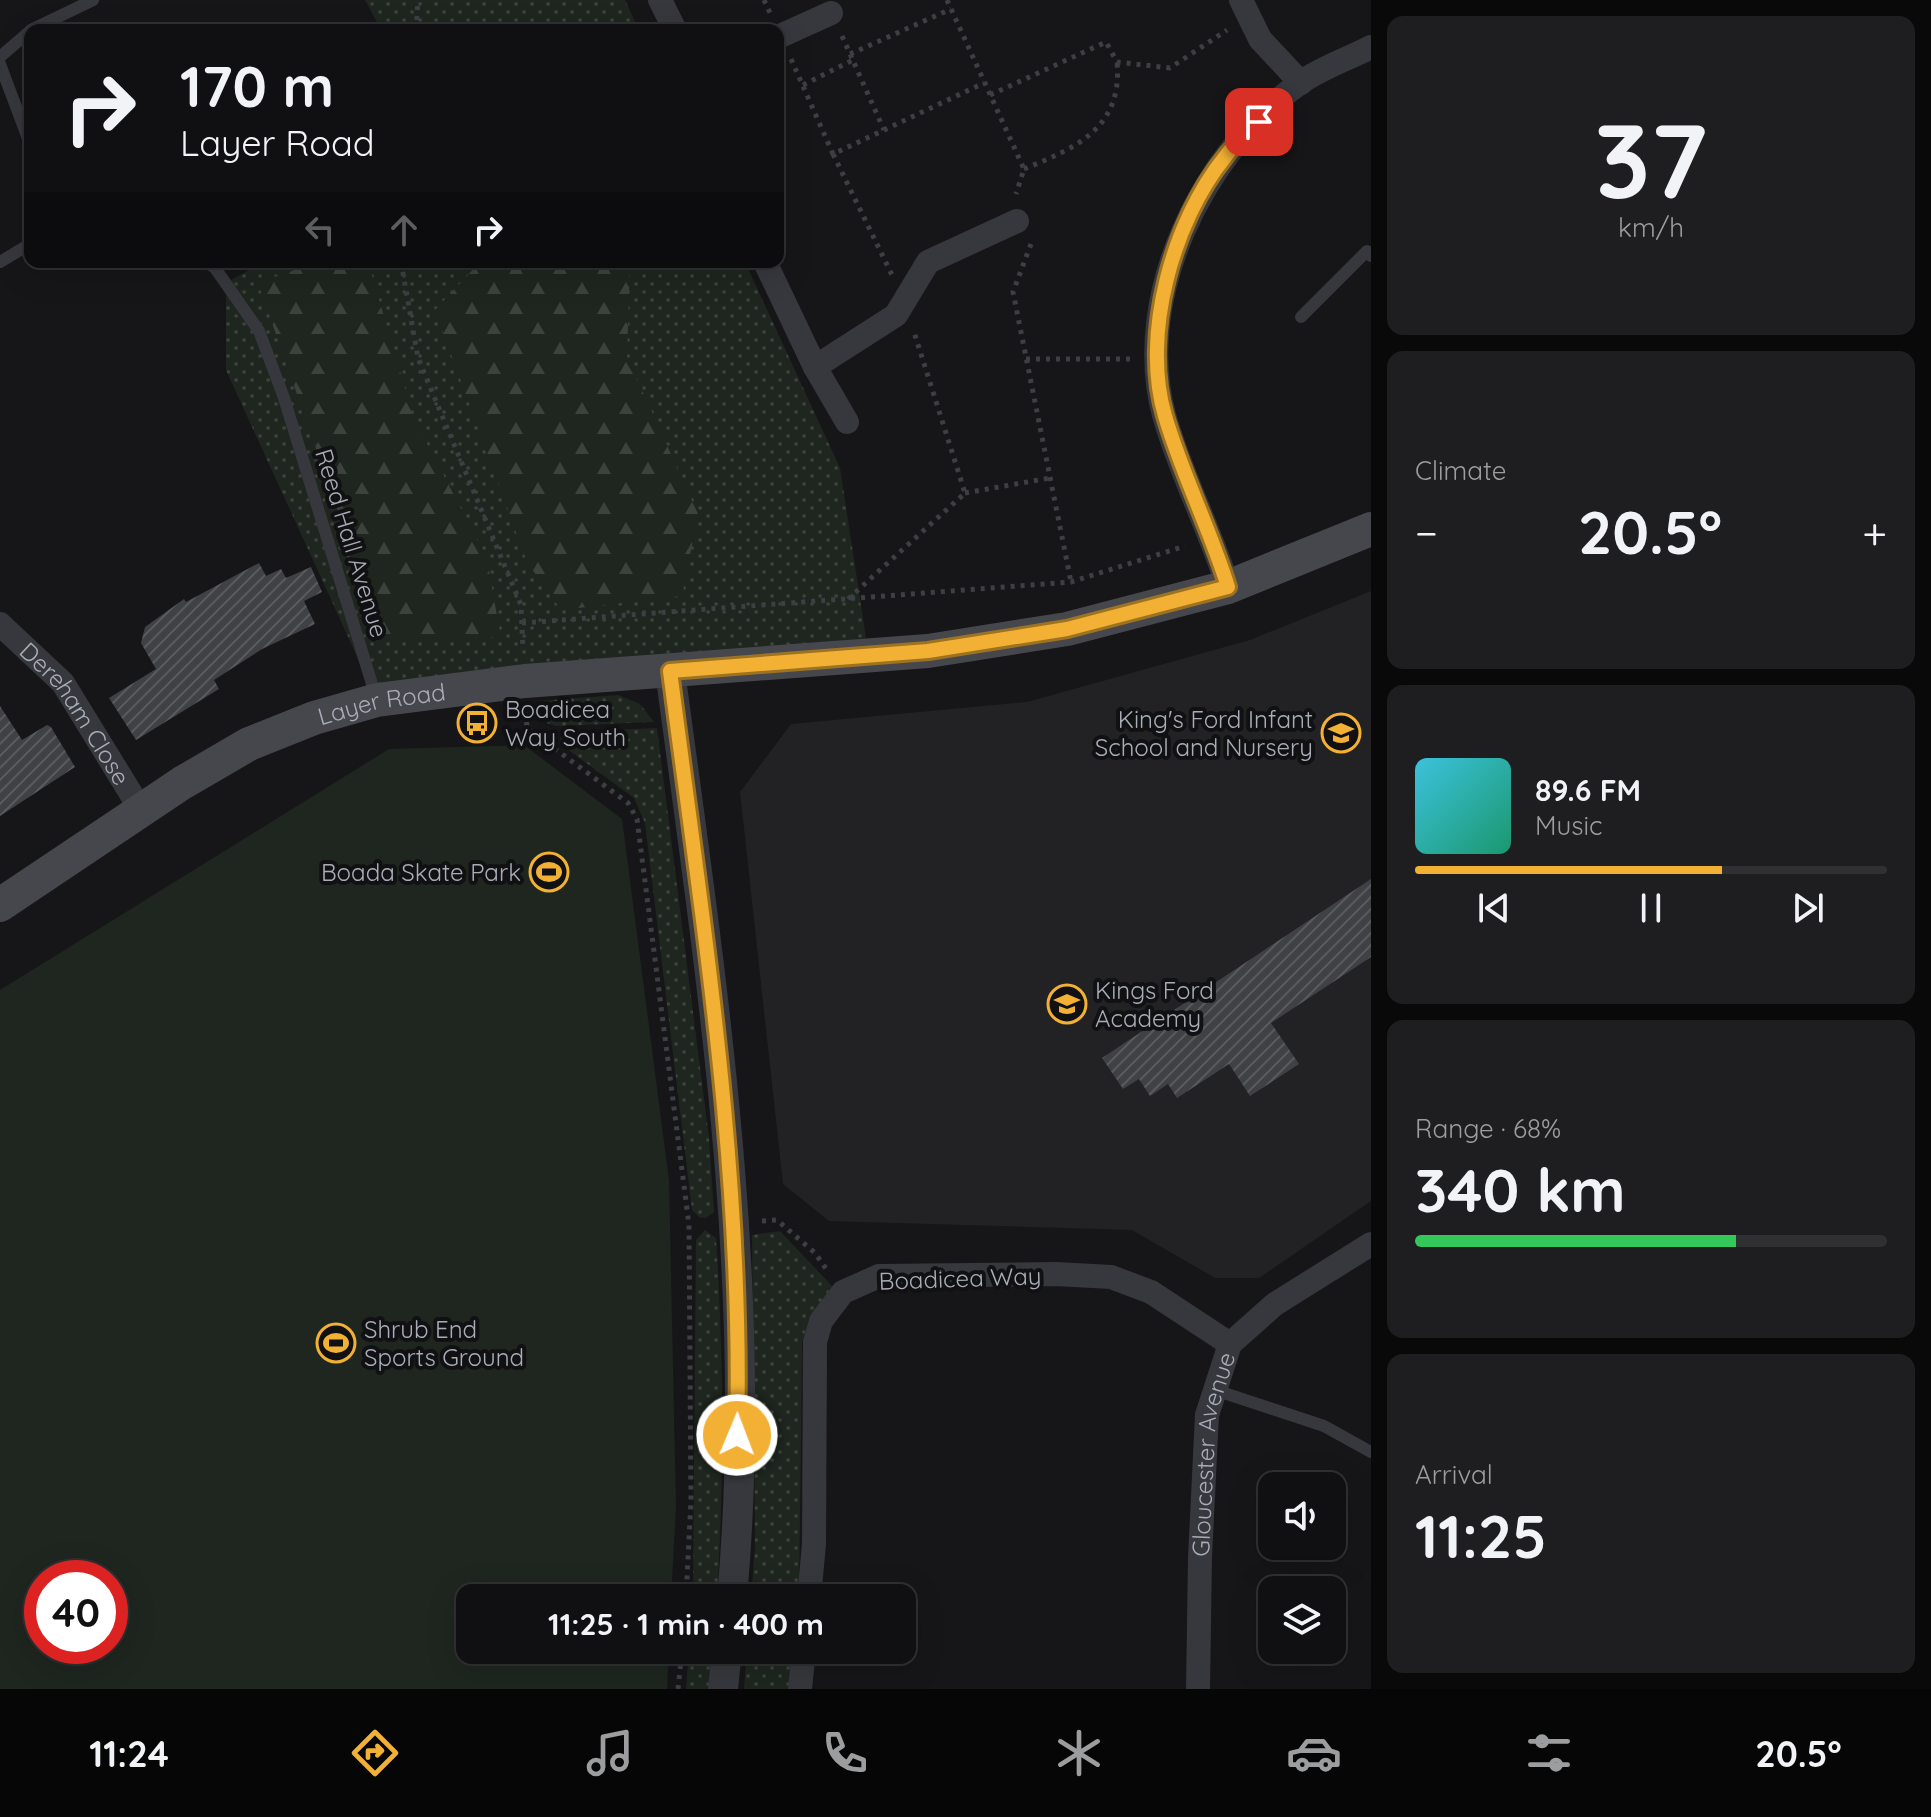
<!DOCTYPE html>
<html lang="en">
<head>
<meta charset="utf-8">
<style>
	body { margin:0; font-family:Quicksand,sans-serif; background:#1e1e20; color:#f1f3f6; height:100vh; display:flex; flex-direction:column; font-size:30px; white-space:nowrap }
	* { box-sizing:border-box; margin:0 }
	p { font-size:26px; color:#9c9d9f }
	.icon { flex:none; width:44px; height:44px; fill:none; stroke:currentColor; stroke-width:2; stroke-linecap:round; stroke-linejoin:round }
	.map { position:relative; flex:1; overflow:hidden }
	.panel { display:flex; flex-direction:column; gap:16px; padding:16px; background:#09090a; width:560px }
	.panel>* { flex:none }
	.hud { position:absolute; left:24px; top:24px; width:760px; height:244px; border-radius:16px; box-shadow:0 8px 32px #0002,0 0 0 2px #303032; background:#101012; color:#f1f3f6; overflow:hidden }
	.fabs { position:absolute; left:1258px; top:1472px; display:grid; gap:16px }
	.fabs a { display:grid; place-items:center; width:88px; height:88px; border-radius:16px; background:#101012; box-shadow:0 8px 32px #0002,0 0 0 2px #303032; font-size:40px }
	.speed { position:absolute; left:24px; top:1560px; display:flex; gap:16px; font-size:40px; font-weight:700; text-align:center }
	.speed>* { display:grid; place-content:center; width:104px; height:104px; border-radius:50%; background:#101012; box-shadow:0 8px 32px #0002,0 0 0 2px #303032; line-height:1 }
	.speed .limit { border:12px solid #d22; background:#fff; color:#111 }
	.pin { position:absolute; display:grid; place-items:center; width:68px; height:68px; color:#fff; margin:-34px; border-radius:16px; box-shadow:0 4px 12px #0006 }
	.me { position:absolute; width:88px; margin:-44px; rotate:1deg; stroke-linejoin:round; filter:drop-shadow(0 0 6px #0008) }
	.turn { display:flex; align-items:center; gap:28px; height:168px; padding:0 24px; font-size:36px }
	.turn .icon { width:104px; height:104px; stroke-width:2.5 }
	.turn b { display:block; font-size:56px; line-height:68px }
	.lanes { display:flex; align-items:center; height:76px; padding:0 24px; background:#0003; justify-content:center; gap:40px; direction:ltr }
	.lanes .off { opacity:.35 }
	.big { font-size:60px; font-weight:800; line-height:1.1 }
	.panel .tile { flex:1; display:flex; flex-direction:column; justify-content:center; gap:12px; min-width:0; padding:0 28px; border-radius:16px; background:#1e1e20 }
	.panel .dial { align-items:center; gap:0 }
	.dial b { font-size:104px; line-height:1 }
	.song { display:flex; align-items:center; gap:24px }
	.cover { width:96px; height:96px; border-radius:12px; background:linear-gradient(135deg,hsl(190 70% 55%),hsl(160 70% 35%)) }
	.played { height:8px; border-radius:4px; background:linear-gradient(90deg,#f2b134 65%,#303032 65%) }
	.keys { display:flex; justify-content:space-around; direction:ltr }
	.heat { display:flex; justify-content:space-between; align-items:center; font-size:44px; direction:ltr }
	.charge { height:12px; border-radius:6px; background:linear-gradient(90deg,#34c759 68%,#303032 0) }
	.trip { position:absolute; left:456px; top:1584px; width:460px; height:80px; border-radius:16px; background:#101012; box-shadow:0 8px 32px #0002,0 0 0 2px #303032; font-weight:800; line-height:80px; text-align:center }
	.menu { display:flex; height:128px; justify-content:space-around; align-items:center; background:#060607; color:#9c9d9f }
	.menu .icon { width:56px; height:56px }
	.menu .selected { color:#f2b134 }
	.menu b { font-size:36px; color:#f1f3f6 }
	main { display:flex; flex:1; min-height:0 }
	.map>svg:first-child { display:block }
	.built { fill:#222225 }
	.grass { fill:url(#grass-dots) }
	.forest { fill:url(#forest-firs) }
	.pitch { fill:#1e261f; fill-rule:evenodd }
	.building { fill:url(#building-hatch) }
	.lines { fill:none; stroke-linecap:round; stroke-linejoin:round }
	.path { stroke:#3d3f44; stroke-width:5; stroke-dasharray:4 6; stroke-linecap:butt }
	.service { stroke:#37383d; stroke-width:12 }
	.minor { stroke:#37383d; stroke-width:24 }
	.tertiary { stroke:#37383d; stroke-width:30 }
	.secondary { stroke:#45474d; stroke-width:34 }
	.route-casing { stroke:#9d7322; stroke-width:20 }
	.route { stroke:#f2b134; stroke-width:14 }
	.labels { text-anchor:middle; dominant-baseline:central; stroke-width:8; stroke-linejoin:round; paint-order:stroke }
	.street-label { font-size:24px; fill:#a8adb8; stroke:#111113 }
	.poi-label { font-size:24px; fill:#a8adb8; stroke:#111113; text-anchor:start }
</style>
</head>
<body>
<main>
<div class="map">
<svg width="1371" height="1689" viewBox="0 0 1371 1689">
	<defs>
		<pattern id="grass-dots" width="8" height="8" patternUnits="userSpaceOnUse" patternTransform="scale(2)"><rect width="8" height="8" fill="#1e261f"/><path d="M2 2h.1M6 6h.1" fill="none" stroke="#3c433d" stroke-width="1.8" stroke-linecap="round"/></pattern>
		<pattern id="forest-firs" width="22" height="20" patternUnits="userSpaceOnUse" patternTransform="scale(2)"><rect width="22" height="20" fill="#1e261f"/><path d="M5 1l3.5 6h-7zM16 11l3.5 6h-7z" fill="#3c433d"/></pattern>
		<pattern id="building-hatch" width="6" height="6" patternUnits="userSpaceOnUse" patternTransform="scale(2)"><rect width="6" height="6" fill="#404145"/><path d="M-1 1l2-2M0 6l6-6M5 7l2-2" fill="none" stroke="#595a5e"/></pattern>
	</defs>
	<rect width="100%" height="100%" fill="#161618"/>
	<!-- built -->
	<path class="built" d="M1371,591V1201L1259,1278H1215L1132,1230L829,1221L783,1184L740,792L791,724L1027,702L1250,640Z"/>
	<!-- grass -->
	<g class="grass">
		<path d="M365,0H625L639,30H376L377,22Z"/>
		<path d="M263,262H745L840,468L866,638L377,700L226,370V283Z"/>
		<path d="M618,695L640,704L654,722L556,726L547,723L539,701Z"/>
		<path d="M657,728L709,1138L714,1212L706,1218L699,1217L692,1210L645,823L634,798L559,743L561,737L573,732Z"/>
		<path d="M705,1230L716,1238C724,1358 724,1479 717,1598H693L696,1240Z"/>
		<path d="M780,1231L833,1287L809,1319L802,1343L799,1598H751L755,1547L752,1235Z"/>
		<path d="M689,1650H714L711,1689H686Z"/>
		<path d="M747,1650H795L792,1689H744Z"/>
	</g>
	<!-- forest -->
	<g class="forest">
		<path d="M317,262H368L414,419L486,556L501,637L383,640L258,283Z"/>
		<path d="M480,262H630L627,357L698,514L682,596L561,610L527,562L435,310Z"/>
	</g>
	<!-- pitch -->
	<path class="pitch" d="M524,745L622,819L669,1180L676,1507L671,1598H470V1650H669L667,1689H0V990L389,749ZM110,1578V1646H42V1578Z"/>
	<!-- building -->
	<g class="building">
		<path d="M259,563L266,576L281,569L286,578L311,567L322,592L304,601L315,624L262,649L214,680L219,689L136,740L109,698L156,669L141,643L145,627L184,599L186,602Z"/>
		<path d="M0,706L22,740L47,725L51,727L75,767L0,816Z"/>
		<path d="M1371,879V957L1271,1023L1299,1064L1250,1096L1229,1064L1177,1098L1168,1084L1150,1096L1139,1079L1123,1089L1102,1058Z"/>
	</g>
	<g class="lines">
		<!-- path -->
		<g class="path">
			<path d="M764,0L771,15"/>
			<path d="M947,0L1024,169L1016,194"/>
			<path d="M416,30L418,0"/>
			<path d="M842,36L884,130"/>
			<path d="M850,54L951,9"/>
			<path d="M791,59L833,154L984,83"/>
			<path d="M803,85L853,60"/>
			<path d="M990,95L1106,42L1117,62L1170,68L1227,30"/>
			<path d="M833,154L892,275"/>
			<path d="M1024,169C1075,148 1123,129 1117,62"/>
			<path d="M1031,244L1013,292L1071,582"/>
			<path d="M401,262L418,358L521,605L523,650"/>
			<path d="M1026,359H1133"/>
			<path d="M965,493L1050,478"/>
			<path d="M848,599L965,493L914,332"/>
			<path d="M522,623L1071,582L1185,546"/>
			<path d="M526,712L527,728L628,803L637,819L689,1225L691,1501L686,1598"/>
			<path d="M762,1221L777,1220L815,1253L829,1273"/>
			<path d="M678,1689L682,1650"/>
		</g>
		<!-- service -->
		<g class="service">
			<path d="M31,30L93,0"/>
			<path d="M0,57L30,31"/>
			<path d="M0,64L30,144"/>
			<path d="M0,262L30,244"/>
			<path d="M206,262L215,268L259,331L284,398L376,697"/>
			<path d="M1301,317L1367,251L1371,256"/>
			<path d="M1215,1390L1324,1426L1371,1452"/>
		</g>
		<!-- minor -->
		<g class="minor">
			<path d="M660,0L675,30"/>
			<path d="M1241,0L1260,39L1301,83"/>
			<path d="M778,37L831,13"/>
			<path d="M765,262L815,367L847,422"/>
			<path d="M815,367L896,315L928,262L1017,221"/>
			<path d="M1228,587C1210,529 1180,473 1164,415C1132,296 1203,152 1300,83C1321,68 1348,59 1371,47"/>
			<path id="s1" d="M0,624L63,683L141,810"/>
			<path d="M809,1598L814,1544L815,1342L821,1321L843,1292L879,1276L1056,1274L1111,1277L1151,1292L1230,1344"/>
			<path d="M800,1689L804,1650"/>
			<path id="s2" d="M1198,1689L1200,1557L1207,1415L1230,1344L1275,1304L1371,1244"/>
		</g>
		<!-- tertiary -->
		<g class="tertiary">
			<path d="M670,671C711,977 760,1288 732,1598"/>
			<path d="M723,1689L727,1650"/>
		</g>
		<!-- secondary -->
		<path class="secondary" id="s3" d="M0,905L182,783L249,744L314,718L377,700L525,681L928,651L1067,629L1228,587L1371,529"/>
	</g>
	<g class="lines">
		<!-- route casing -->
		<g class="route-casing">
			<path id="route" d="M737,1435C744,1179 703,925 670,671L928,651L1067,629L1228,587C1210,529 1182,474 1165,416C1141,335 1173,221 1225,157C1234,144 1248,134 1259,122"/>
		</g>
		<!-- route -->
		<use href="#route" class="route"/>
	</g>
	<!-- icons -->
	<defs>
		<g id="bus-ring" transform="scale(2)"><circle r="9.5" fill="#111113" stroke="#f2b134" stroke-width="1.5"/><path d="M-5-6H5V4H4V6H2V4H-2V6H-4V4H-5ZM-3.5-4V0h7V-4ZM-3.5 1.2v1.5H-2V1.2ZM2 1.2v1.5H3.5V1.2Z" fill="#f2b134"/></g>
		<g id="school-ring" transform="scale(2)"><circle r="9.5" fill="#111113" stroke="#f2b134" stroke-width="1.5"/><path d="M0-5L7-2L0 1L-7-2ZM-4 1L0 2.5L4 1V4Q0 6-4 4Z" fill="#f2b134"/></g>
		<g id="stadium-ring" transform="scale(2)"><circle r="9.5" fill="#111113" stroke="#f2b134" stroke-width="1.5"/><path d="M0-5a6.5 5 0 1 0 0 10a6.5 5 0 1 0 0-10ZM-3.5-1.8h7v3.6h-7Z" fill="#f2b134"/></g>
	</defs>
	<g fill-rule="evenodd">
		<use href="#bus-ring" x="477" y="723"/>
		<use href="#school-ring" x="1341" y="733"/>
		<use href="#stadium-ring" x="549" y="872"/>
		<use href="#school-ring" x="1067" y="1004"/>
		<use href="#stadium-ring" x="336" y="1343"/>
	</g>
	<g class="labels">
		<!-- street labels -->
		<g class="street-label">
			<text transform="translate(352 543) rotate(73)">Reed Hall Avenue</text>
			<text stroke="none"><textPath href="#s3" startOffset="436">Layer Road</textPath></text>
			<text stroke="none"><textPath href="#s1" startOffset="118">Dereham Close</textPath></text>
			<text transform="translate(960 1278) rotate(-2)">Boadicea Way</text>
			<text stroke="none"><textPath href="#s2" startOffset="236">Gloucester Avenue</textPath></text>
		</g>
		<!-- poi labels -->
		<g class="poi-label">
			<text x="505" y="709">Boadicea<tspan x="505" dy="28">Way South</tspan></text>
			<text x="1313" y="719" text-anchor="end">King's Ford Infant<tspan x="1313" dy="28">School and Nursery</tspan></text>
			<text x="521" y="872" text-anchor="end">Boada Skate Park</text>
			<text x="1095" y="990">Kings Ford<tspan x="1095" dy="28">Academy</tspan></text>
			<text x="364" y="1329">Shrub End<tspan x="364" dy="28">Sports Ground</tspan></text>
		</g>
	</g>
</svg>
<div class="fabs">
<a><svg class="icon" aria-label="sound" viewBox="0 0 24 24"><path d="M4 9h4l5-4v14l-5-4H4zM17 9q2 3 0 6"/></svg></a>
<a><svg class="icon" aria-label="layers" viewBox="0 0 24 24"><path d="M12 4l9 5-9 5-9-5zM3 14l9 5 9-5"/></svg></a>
</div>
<div class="speed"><div class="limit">40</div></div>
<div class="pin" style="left:1259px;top:122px;background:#d93025"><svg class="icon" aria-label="arrive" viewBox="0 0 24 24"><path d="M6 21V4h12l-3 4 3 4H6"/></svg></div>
<svg class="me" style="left:737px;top:1435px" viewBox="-20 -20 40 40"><circle r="17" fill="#f2b134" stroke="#fff" stroke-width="3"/><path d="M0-11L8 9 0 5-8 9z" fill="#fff"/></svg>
<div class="trip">11:25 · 1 min · 400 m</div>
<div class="hud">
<div class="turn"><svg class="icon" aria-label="right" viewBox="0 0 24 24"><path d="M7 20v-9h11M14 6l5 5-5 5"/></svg><div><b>170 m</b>Layer Road</div></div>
<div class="lanes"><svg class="icon off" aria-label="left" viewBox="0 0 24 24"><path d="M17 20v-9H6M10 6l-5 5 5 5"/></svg><svg class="icon off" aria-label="ahead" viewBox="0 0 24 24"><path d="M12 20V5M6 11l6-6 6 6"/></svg><svg class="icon" aria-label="right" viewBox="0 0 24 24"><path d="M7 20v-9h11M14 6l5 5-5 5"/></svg></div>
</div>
</div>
<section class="panel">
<div class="tile dial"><b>37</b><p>km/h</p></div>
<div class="tile"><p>Climate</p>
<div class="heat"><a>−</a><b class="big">20.5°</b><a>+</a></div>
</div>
<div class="tile">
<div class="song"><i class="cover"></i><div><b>89.6 FM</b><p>Music</p></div></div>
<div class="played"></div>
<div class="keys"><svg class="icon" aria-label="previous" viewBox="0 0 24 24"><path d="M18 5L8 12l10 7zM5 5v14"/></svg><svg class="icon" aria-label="pause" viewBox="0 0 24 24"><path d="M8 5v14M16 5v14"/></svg><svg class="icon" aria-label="next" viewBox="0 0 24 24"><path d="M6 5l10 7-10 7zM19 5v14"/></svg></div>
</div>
<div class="tile"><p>Range · 68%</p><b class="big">340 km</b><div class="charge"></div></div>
<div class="tile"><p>Arrival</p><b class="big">11:25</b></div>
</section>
</main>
<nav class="menu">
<b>11:24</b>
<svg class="icon selected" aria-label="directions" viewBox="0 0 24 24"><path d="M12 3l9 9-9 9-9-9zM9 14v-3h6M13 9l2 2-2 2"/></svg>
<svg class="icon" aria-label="music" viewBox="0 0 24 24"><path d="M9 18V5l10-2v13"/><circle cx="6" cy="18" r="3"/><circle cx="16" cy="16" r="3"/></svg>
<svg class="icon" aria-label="phone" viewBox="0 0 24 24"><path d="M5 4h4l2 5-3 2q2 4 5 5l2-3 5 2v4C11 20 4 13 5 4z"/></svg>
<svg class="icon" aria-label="climate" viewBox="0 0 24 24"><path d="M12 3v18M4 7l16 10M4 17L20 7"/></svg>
<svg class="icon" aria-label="car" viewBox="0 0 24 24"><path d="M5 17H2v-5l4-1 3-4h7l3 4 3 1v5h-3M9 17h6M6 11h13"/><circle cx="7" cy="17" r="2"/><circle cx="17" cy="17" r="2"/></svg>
<svg class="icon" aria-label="filters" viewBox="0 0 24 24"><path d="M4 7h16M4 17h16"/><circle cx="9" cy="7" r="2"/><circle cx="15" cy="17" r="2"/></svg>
<b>20.5°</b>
</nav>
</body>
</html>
